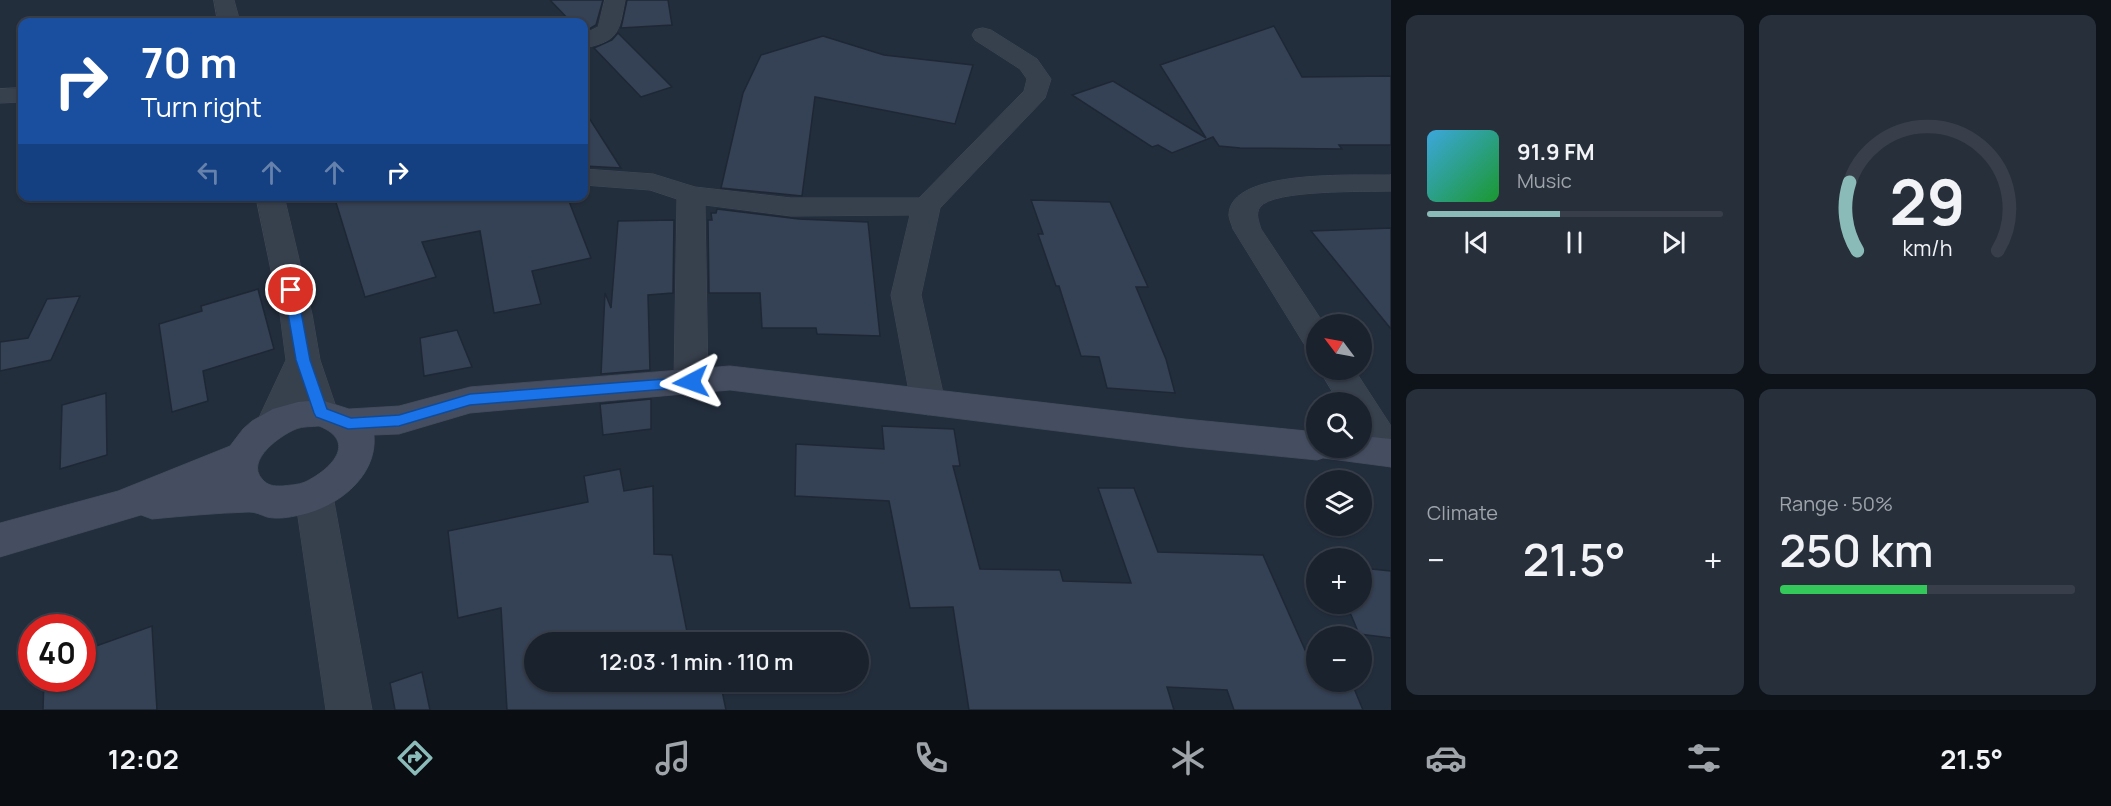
<!DOCTYPE html>
<html lang="en">
<head>
<meta charset="utf-8">
<style>
	body { margin:0; font-family:Manrope,sans-serif; background:#272f3a; color:#f1f3f6; height:100vh; display:flex; flex-direction:column; font-size:22px; white-space:nowrap }
	* { box-sizing:border-box; margin:0 }
	p { font-size:20px; color:#9fa4aa }
	.icon { flex:none; width:33px; height:33px; fill:none; stroke:currentColor; stroke-width:2; stroke-linecap:round; stroke-linejoin:round }
	.map { position:relative; flex:1; overflow:hidden }
	.panel { display:flex; flex-direction:column; gap:15px; padding:15px; background:#0e1319; width:720px }
	.panel>* { flex:none }
	.guide { position:absolute; left:18px; top:18px; width:570px; height:183px; border-radius:12px; box-shadow:0 2px 4px #0004,0 0 0 2px #383f4a; background:#1a4fa0; color:#fff; overflow:hidden }
	.needle { width:39px; rotate:302deg }
	.controls { position:absolute; left:1306px; top:314px; display:grid; gap:12px }
	.controls a { display:grid; place-items:center; width:66px; height:66px; border-radius:50%; background:#1a222e; box-shadow:0 2px 4px #0004,0 0 0 2px #383f4a; font-size:30px }
	.speed { position:absolute; left:18px; top:614px; display:flex; gap:12px; font-size:30px; font-weight:700; text-align:center }
	.speed>* { display:grid; place-content:center; width:78px; height:78px; border-radius:50%; background:#1a222e; box-shadow:0 2px 4px #0004,0 0 0 2px #383f4a; line-height:1 }
	.speed .limit { border:9px solid #d22; background:#fff; color:#111 }
	.pin { position:absolute; display:grid; place-items:center; width:51px; height:51px; color:#fff; margin:-26px; border:3px solid #fff; border-radius:50%; box-shadow:0 2px 6px #0007 }
	.me { position:absolute; width:66px; margin:-33px; rotate:266deg; stroke-linejoin:round; filter:drop-shadow(0 0 4px #0008) }
	.turn { display:flex; align-items:center; gap:21px; height:126px; padding:0 24px; font-size:27px }
	.turn .icon { width:78px; height:78px; stroke-width:2.5 }
	.turn b { display:block; font-size:42px; line-height:51px }
	.lanes { display:flex; align-items:center; height:57px; padding:0 24px; background:#0003; justify-content:center; gap:30px; direction:ltr }
	.lanes .off { opacity:.35 }
	.big { font-size:45px; font-weight:600; line-height:1.1 }
	.panel .card { flex:1; display:flex; flex-direction:column; justify-content:center; gap:9px; min-width:0; padding:0 21px; border-radius:12px; background:#272f3a }
	.panel .dial { align-items:center; gap:0 }
	.dial svg { height:156px; overflow:visible; fill:none; stroke:#383f4a; stroke-width:7; stroke-linecap:round; text-anchor:middle }
	.dial text { fill:#f1f3f6; stroke:none }
	.song { display:flex; align-items:center; gap:18px }
	.cover { width:72px; height:72px; border-radius:9px; background:linear-gradient(135deg,hsl(200 70% 55%),hsl(130 70% 35%)) }
	.played { height:6px; border-radius:3px; background:linear-gradient(90deg,#8bbbb9 45%,#383f4a 45%) }
	.keys { display:flex; justify-content:space-around; direction:ltr }
	.heat { display:flex; justify-content:space-between; align-items:center; font-size:33px; direction:ltr }
	.charge { height:9px; border-radius:4px; background:linear-gradient(90deg,#34c759 50%,#383f4a 0) }
	.panel .tiles { flex:1; display:grid; gap:15px; grid-template-columns:repeat(2,1fr) }
	.trip { position:absolute; left:524px; top:632px; width:345px; height:60px; border-radius:30px; background:#1a222e; box-shadow:0 2px 4px #0004,0 0 0 2px #383f4a; font-weight:600; line-height:60px; text-align:center }
	.menu { display:flex; height:96px; justify-content:space-around; align-items:center; background:#0a0e12; color:#9fa4aa }
	.menu .icon { width:42px; height:42px }
	.menu .current { color:#8bbbb9 }
	.menu b { font-size:27px; color:#f1f3f6 }
	main { display:flex; flex:1; min-height:0 }
	.map>svg:first-child { display:block }
	.building { fill:#354154; stroke:#1e2734; stroke-width:1.5 }
	.lines { fill:none; stroke-linecap:round; stroke-linejoin:round }
	.street-casing { stroke:#404956; stroke-width:1 }
	.secondary-casing { stroke:#404956; stroke-width:1 }
	.street { fill:#37404d; fill-rule:evenodd }
	.secondary { fill:#454e61; fill-rule:evenodd }
	.route { fill:#1a73e8; stroke:#114b97; stroke-width:1.5 }
</style>
</head>
<body>
<main>
<div class="map">
<svg width="1391" height="710" viewBox="0 0 1391 710">
	<rect width="100%" height="100%" fill="#232e3d"/>
	<!-- building -->
	<g class="building">
		<path d="M550,0H603L596,25L584,32V22H571Z"/>
		<path d="M627,0H668L672,25L621,28Z"/>
		<path d="M1274,26L1302,77L1391,76V145H1339L1342,149L1240,148L1219,146L1213,137L1172,153L1158,145L1152,147L1072,95L1113,81L1206,138L1160,65Z"/>
		<path d="M618,33L672,87L641,97L594,48L612,40Z"/>
		<path d="M823,36L884,55L973,65L955,124L815,97L802,196L721,188L743,93L761,55Z"/>
		<path d="M584,110L621,168L584,166Z"/>
		<path d="M334,196H567L591,258L532,271L541,304L494,313L480,231L422,242L436,277L365,297Z"/>
		<path d="M1031,200L1110,202L1148,287H1136L1166,359L1175,393L1107,388L1099,357L1081,356L1059,286H1056L1038,234H1043Z"/>
		<path d="M717,209L799,219L868,222L880,336L817,334L816,328H762L760,293H709L708,220H712L711,213H716Z"/>
		<path d="M674,220L673,293L648,295L650,370L601,374L605,293L611,308L618,221Z"/>
		<path d="M1391,228V329L1311,231Z"/>
		<path d="M258,289L274,349L203,371L208,401L172,412L159,324L202,311L201,306Z"/>
		<path d="M80,296L51,360L0,371V342L28,338L47,299Z"/>
		<path d="M457,330L472,367L424,376L420,338Z"/>
		<path d="M106,393L107,455L60,469L62,405Z"/>
		<path d="M651,399V429L603,435L600,404Z"/>
		<path d="M882,426L954,429L960,466H953L980,569L1060,570L1063,581L1131,583L1098,488H1134L1158,552L1263,555L1306,652L1317,653V681H1351L1363,710H1234L1227,690L1167,687L1174,710H969L953,607L910,608L889,501L795,496L796,444L884,449Z"/>
		<path d="M620,469L624,491L653,486L654,554L672,555L689,642H534V681H720L726,710H507L501,608L458,618L448,531L588,502L584,476Z"/>
		<path d="M1362,568L1391,571V638L1359,634L1346,603H1362Z"/>
		<path d="M152,626L157,710H43L44,678H82V651Z"/>
		<path d="M422,672L430,710H395L390,683Z"/>
	</g>
	<g class="lines">
		<!-- street casing -->
		<g class="street-casing">
			<g id="street">
				<path d="M214,0H234L240,22H218Z"/>
				<path d="M605,0H625C619,32 619,41 584,48V34L598,27Z"/>
				<path d="M983,28L991,30L1037,59L1051,79L1045,98L940,208L921,295L945,402L940,411L928,415L916,411L911,402L891,295L910,215L791,216L705,205L708,382L703,391L691,395L679,391L674,382L677,199L650,190L584,185V169L653,174L695,187L791,198H919L1024,91L1027,79L1020,69L975,40L972,35L975,30Z"/>
				<path d="M22,88V102L0,103V89Z"/>
				<path d="M1391,175V191C1367,192 1273,189 1260,207C1255,214 1259,222 1261,229L1324,324H1317V350L1306,347L1233,229C1232,225 1229,219 1229,215C1229,168 1359,176 1391,175Z"/>
				<path d="M256,196H284L312,314L320,360L338,413L333,422L321,426L309,422L301,404L286,434L274,438L262,434L256,424L286,360L280,314Z"/>
				<path d="M1319,369H1354L1391,426V467L1376,463L1362,440V402H1339Z"/>
				<path d="M314,480L327,485L333,496L372,710H326L295,496L301,485Z"/>
			</g>
		</g>
		<!-- secondary casing -->
		<g class="secondary-casing">
			<path id="secondary" d="M730,366L1185,419L1317,432V447H1362V436L1391,439V467L1323,458L1317,460L1185,447L730,390L470,413L399,434L374,435C378,478 334,510 295,516C286,518 275,519 267,517C261,515 256,512 249,512C217,513 184,516 152,519L141,515L0,557V523L118,491L230,446L243,429L252,421L273,409L298,402L321,400L349,409L399,406L470,387ZM319,426C359,442 330,470 305,482C298,485 290,485 282,486C274,486 268,486 262,479C245,460 281,435 296,429C303,426 312,427 319,426Z"/>
		</g>
		<!-- street -->
		<use href="#street" class="street"/>
		<!-- secondary -->
		<use href="#secondary" class="secondary"/>
	</g>
	<!-- route -->
	<path class="route" d="M291,286L297,290L310,360L327,409L351,418L399,415L470,394L691,377L698,382L691,387L470,405L399,426L348,429L316,417L314,413L296,360L284,290Z"/>
</svg>
<div class="controls">
<a><svg class="needle" viewBox="-14 -14 28 28"><path d="M0-13l5 13h-10z" fill="#e53935"/><path d="M0 13l5-13h-10z" fill="#9fa4aa"/></svg></a>
<a><svg class="icon" aria-label="search" viewBox="0 0 24 24"><circle cx="10" cy="10" r="6"/><path d="M15 15l6 6"/></svg></a>
<a><svg class="icon" aria-label="layers" viewBox="0 0 24 24"><path d="M12 4l9 5-9 5-9-5zM3 14l9 5 9-5"/></svg></a>
<a>+</a>
<a>−</a>
</div>
<div class="speed"><div class="limit">40</div></div>
<div class="pin" style="left:291px;top:290px;background:#d93025"><svg class="icon" aria-label="arrive" viewBox="0 0 24 24"><path d="M6 21V4h12l-3 4 3 4H6"/></svg></div>
<svg class="me" style="left:691px;top:382px" viewBox="-20 -20 40 40"><path d="M0-17L14 15 0 8-14 15z" fill="#1a73e8" stroke="#fff" stroke-width="4"/></svg>
<div class="trip">12:03 · 1 min · 110 m</div>
<div class="guide">
<div class="turn"><svg class="icon" aria-label="right" viewBox="0 0 24 24"><path d="M7 20v-9h11M14 6l5 5-5 5"/></svg><div><b>70 m</b>Turn right</div></div>
<div class="lanes"><svg class="icon off" aria-label="left" viewBox="0 0 24 24"><path d="M17 20v-9H6M10 6l-5 5 5 5"/></svg><svg class="icon off" aria-label="ahead" viewBox="0 0 24 24"><path d="M12 20V5M6 11l6-6 6 6"/></svg><svg class="icon off" aria-label="ahead" viewBox="0 0 24 24"><path d="M12 20V5M6 11l6-6 6 6"/></svg><svg class="icon" aria-label="right" viewBox="0 0 24 24"><path d="M7 20v-9h11M14 6l5 5-5 5"/></svg></div>
</div>
</div>
<section class="panel">
<div class="tiles">
<div class="card">
<div class="song"><i class="cover"></i><div><b>91.9 FM</b><p>Music</p></div></div>
<div class="played"></div>
<div class="keys"><svg class="icon" aria-label="previous" viewBox="0 0 24 24"><path d="M18 5L8 12l10 7zM5 5v14"/></svg><svg class="icon" aria-label="pause" viewBox="0 0 24 24"><path d="M8 5v14M16 5v14"/></svg><svg class="icon" aria-label="next" viewBox="0 0 24 24"><path d="M6 5l10 7-10 7zM19 5v14"/></svg></div>
</div>
<div class="card dial"><svg viewBox="0 0 100 80">
<path d="M14 69A42 42 0 1 1 86 69"/>
<path d="M14 69A42 42 0 0 1 10 34" stroke="#8bbbb9"/>
<text x="50" y="56" font-size="32" font-weight="700">29</text>
<text x="50" y="72" font-size="11">km/h</text>
</svg></div>
<div class="card"><p>Climate</p>
<div class="heat"><a>−</a><b class="big">21.5°</b><a>+</a></div>
</div>
<div class="card"><p>Range · 50%</p><b class="big">250 km</b><div class="charge"></div></div>
</div>
</section>
</main>
<nav class="menu">
<b>12:02</b>
<svg class="icon current" aria-label="directions" viewBox="0 0 24 24"><path d="M12 3l9 9-9 9-9-9zM9 14v-3h6M13 9l2 2-2 2"/></svg>
<svg class="icon" aria-label="music" viewBox="0 0 24 24"><path d="M9 18V5l10-2v13"/><circle cx="6" cy="18" r="3"/><circle cx="16" cy="16" r="3"/></svg>
<svg class="icon" aria-label="phone" viewBox="0 0 24 24"><path d="M5 4h4l2 5-3 2q2 4 5 5l2-3 5 2v4C11 20 4 13 5 4z"/></svg>
<svg class="icon" aria-label="climate" viewBox="0 0 24 24"><path d="M12 3v18M4 7l16 10M4 17L20 7"/></svg>
<svg class="icon" aria-label="car" viewBox="0 0 24 24"><path d="M5 17H2v-5l4-1 3-4h7l3 4 3 1v5h-3M9 17h6M6 11h13"/><circle cx="7" cy="17" r="2"/><circle cx="17" cy="17" r="2"/></svg>
<svg class="icon" aria-label="filters" viewBox="0 0 24 24"><path d="M4 7h16M4 17h16"/><circle cx="9" cy="7" r="2"/><circle cx="15" cy="17" r="2"/></svg>
<b>21.5°</b>
</nav>
</body>
</html>
